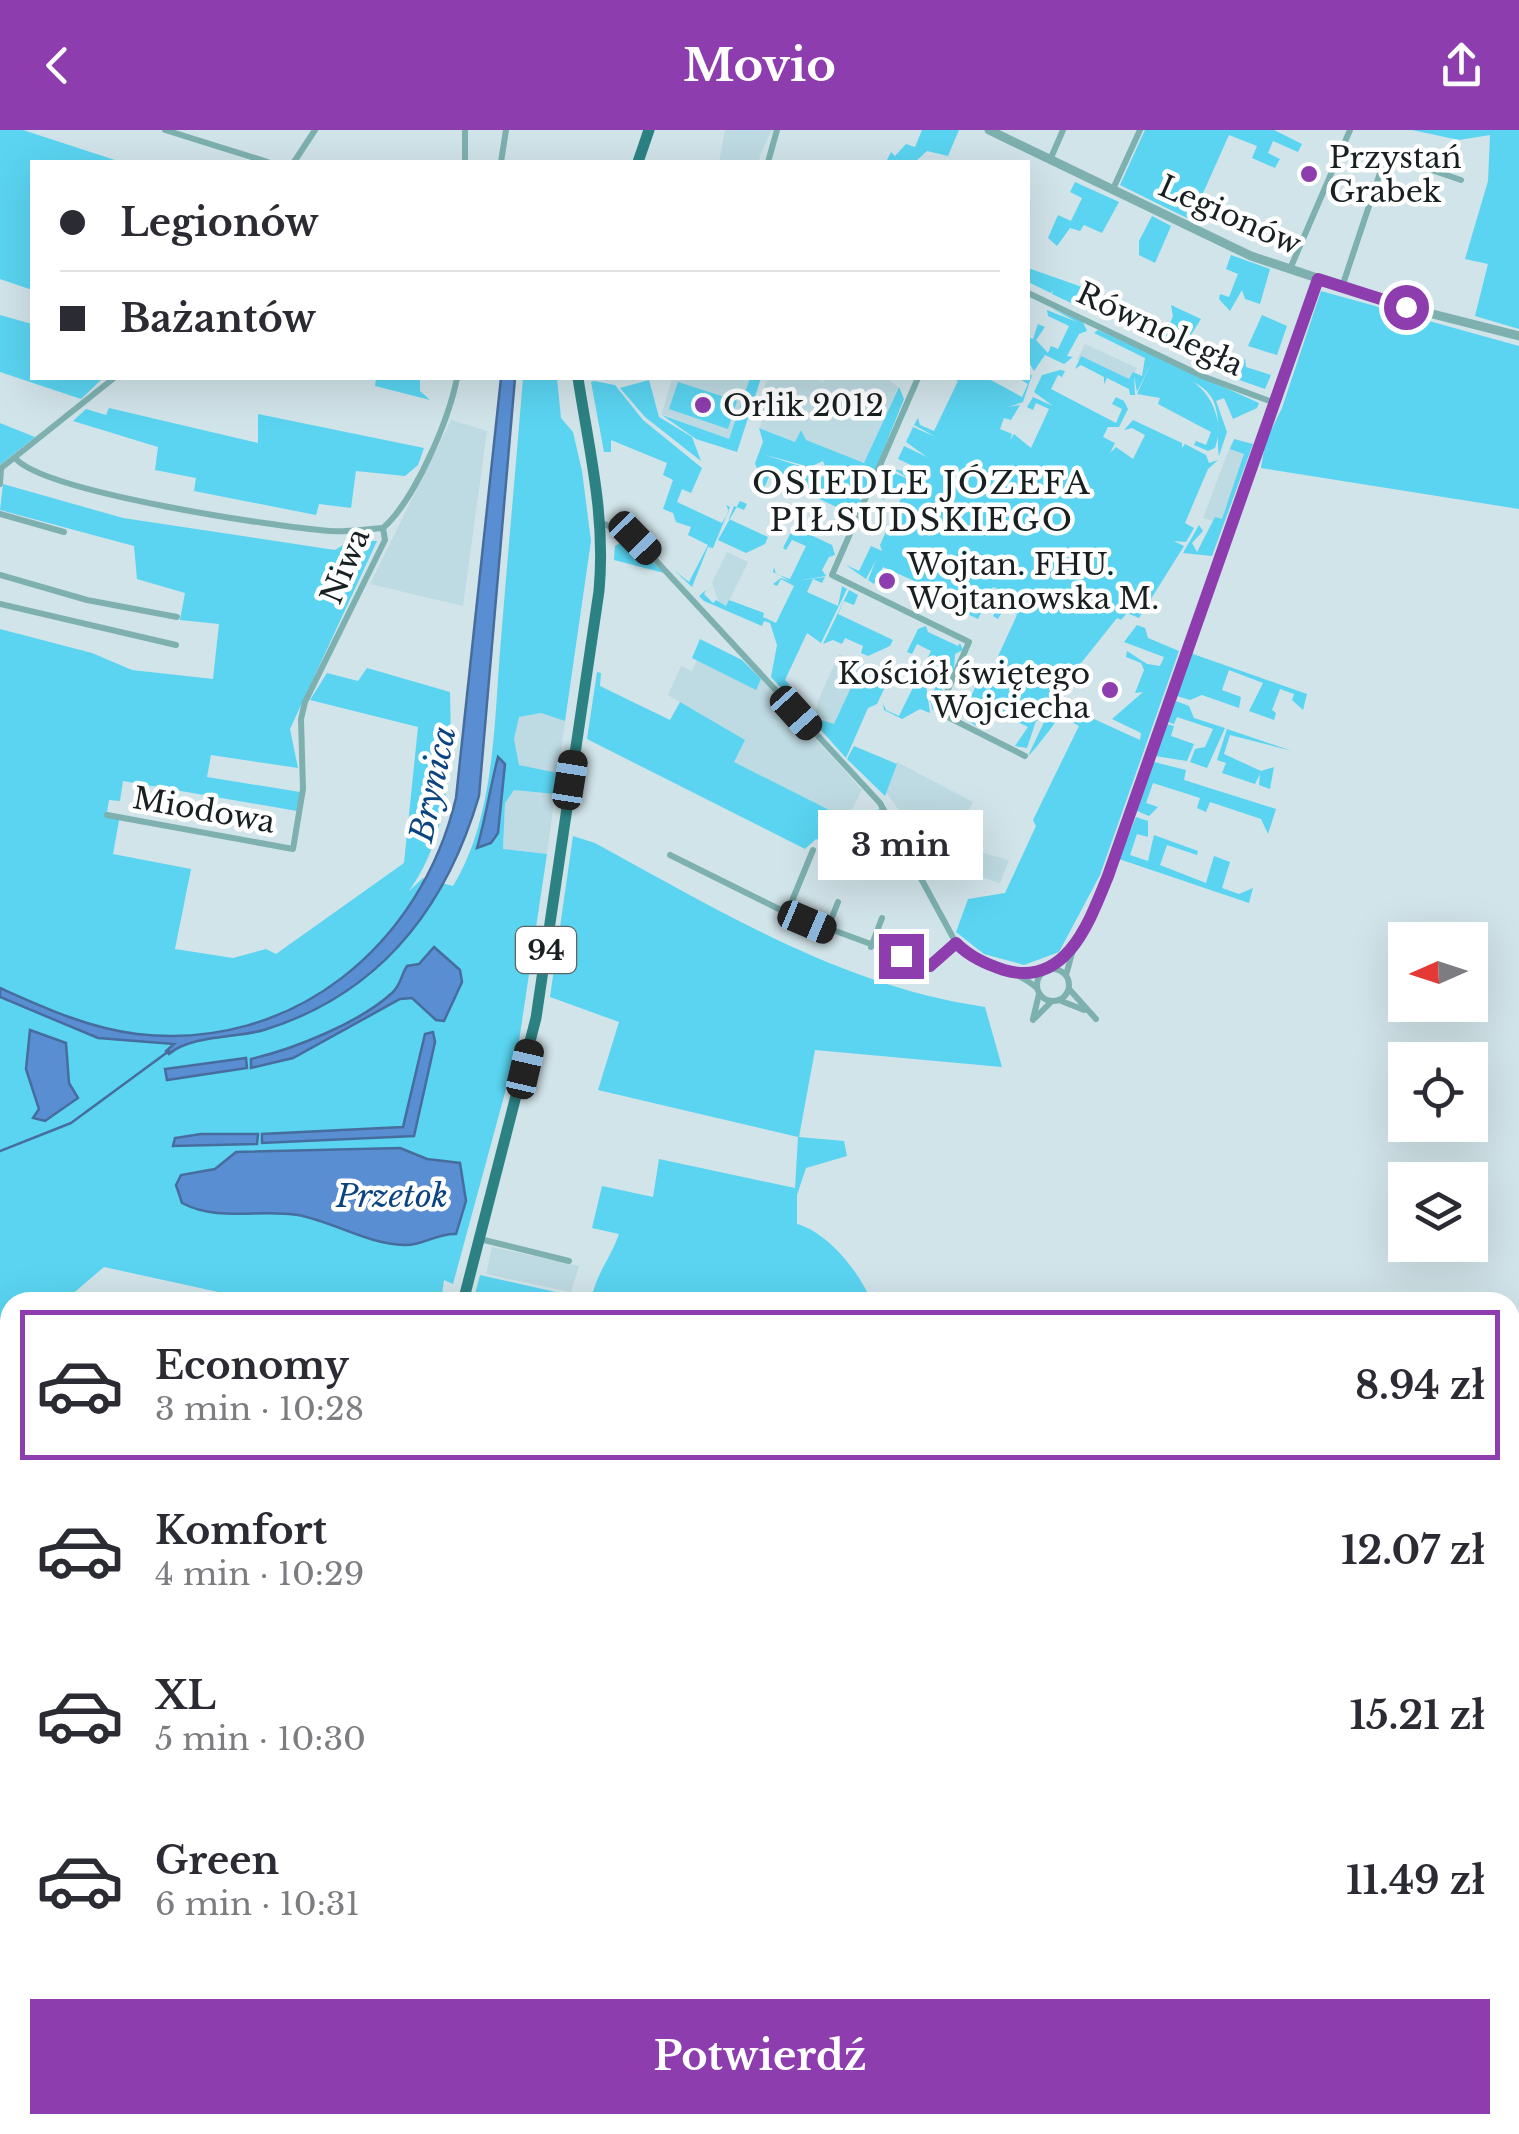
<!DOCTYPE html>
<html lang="pl">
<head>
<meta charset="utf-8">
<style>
	:root { --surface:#fff; --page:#f7f7f7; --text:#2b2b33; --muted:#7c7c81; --line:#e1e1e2; --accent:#8d3dad }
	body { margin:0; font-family:"Libre Baskerville",serif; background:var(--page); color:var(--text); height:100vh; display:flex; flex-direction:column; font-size:38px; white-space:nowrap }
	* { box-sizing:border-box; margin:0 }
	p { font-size:32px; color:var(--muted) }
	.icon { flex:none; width:55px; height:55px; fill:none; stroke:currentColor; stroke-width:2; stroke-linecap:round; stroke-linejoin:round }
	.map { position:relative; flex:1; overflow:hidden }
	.sheet { position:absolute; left:0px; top:1162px; width:1520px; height:842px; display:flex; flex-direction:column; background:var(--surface); border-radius:30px 30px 0 0; box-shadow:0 10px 40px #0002 }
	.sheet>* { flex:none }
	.guide { position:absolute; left:30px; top:30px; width:1000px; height:220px; border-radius:0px; box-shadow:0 10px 40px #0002; display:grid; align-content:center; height:220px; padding:0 30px; background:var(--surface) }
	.needle { width:65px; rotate:267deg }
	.controls { position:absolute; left:1388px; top:792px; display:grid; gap:20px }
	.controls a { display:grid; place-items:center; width:100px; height:100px; border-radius:0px; background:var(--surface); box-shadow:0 10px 40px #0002; font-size:50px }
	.end { position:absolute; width:45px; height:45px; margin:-22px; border:12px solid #8d3dad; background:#fff; box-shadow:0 0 0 5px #fff }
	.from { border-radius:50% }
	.bubble { position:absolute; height:70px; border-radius:0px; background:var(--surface); box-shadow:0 10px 40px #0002; font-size:32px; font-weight:700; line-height:70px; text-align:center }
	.car { position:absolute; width:30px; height:60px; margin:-30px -15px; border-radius:12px; box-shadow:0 0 8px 2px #0007; background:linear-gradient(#222 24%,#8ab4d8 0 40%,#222 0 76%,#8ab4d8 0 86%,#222 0) }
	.guide b { display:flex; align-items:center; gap:35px; height:95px; font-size:38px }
	.guide b+b { border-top:2px solid var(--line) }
	.guide i { width:25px; height:25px; background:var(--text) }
	ul { padding:18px 0 0; list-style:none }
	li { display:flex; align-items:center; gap:30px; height:150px; margin:0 20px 15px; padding:0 10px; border:5px solid transparent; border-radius:0px }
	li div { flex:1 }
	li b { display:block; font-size:38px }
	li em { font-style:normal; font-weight:700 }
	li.selected { border-color:var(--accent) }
	li>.icon { width:90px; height:90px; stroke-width:1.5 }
	.button { display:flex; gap:20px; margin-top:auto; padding:20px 30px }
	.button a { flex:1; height:115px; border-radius:0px; background:var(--accent); color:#fff; font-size:40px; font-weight:700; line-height:115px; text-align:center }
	header { display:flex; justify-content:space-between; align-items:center; height:130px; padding:0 30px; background:var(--accent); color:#fff; font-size:45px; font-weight:700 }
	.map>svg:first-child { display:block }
	.built { fill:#bedae2 }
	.green { fill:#5ad4f1; fill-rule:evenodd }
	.water { fill:#598ed3; stroke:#466d9e; stroke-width:2.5 }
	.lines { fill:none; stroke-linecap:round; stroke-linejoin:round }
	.stream { stroke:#466d9e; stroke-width:2.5 }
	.minor { stroke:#7eb0b0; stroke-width:6 }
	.tertiary { stroke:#7eb0b0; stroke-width:9 }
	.primary { stroke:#2c8283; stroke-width:11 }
	.route { stroke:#8d3dad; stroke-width:12 }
	.poi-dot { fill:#8d3dad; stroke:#fff; stroke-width:4 }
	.labels { text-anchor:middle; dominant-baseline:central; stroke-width:9; stroke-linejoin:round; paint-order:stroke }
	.shield { fill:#fff; stroke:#5e6364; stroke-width:2.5 }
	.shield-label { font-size:28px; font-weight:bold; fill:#192022 }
	.poi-label { font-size:30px; fill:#192022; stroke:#fff; text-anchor:start }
	.street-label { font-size:30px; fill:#192022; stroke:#fff }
	.neighbourhood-label { font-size:32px; letter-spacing:2.5px; fill:#192022; stroke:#fff }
	.water-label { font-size:32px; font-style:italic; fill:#0c4482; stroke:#fff }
</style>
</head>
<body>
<header><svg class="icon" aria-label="back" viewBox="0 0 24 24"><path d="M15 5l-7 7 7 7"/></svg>Movio<svg class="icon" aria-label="share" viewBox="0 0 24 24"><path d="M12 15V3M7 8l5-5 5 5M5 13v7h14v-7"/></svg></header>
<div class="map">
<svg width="1519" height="2004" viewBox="0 0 1519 2004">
	<rect width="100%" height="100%" fill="#d1e4e9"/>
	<g class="built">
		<polygon points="725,0 772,0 759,27 761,32 719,32"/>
		<polygon points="1085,214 1137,238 1130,254 1077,230"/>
		<polygon points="672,248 750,248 729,310 662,284"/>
		<polygon points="769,248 813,248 823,252 825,248 887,248 898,257 866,331 858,334 804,309 802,301 796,312 760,298 762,288 758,286 770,260 764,257"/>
		<polygon points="451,290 487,301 463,476 370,454"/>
		<polygon points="1231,314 1246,319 1221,394 1203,388"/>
		<polygon points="727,422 748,432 726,477 719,473 712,453"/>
		<polygon points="839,524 865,535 835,597 815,588 818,571"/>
		<polygon points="697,530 755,559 761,549 862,660 847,689 733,632 744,610 668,565 681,536 692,541"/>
		<polygon points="541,583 565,591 558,643 519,635 514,609 518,587"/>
		<polygon points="897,632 973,672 963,692 981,701 972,720 1009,730 1000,753 936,733 884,659"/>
		<polygon points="514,660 555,664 547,724 503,719 505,673"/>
		<polygon points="492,1117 579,1136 571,1162 486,1144"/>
		<polygon points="10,1255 10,1660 0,1613 0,1257"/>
		<polygon points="81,1995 173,1995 167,2004 83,2004"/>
	</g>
	<g class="green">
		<polygon points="0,0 23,0 121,32 32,32 32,160 0,149"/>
		<polygon points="922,0 959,0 948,26 927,21 915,32 886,32 891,22 895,26 906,14 915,17"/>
		<polygon points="1145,0 1274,0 1302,14 1298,22 1273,11 1268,23 1280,29 1275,38 1252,28 1257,16 1229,5 1191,90 1120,55"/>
		<polygon points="1412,0 1519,0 1519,199 1475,186 1488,134 1465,129 1488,51 1490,5 1459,10"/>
		<polygon points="1075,52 1119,72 1102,103 1084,95 1080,101 1070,98 1057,116 1048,108 1058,85 1071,91 1082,68 1070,62"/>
		<polygon points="1152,86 1171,96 1155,133 1139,125 1139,111"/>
		<polygon points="1231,125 1270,139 1260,174 1245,169 1242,160 1230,181 1219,169 1220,164 1229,167 1238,144 1226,139"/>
		<polygon points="1028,138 1082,157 1080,163 1106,177 1101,187 1052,164 1053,160 1051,163 1028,152"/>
		<polygon points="1321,161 1519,216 1519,379 1261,338 1265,313 1282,278"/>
		<polygon points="1171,175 1201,189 1181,221 1162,213 1173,186"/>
		<polygon points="1051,178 1083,192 1087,201 1079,204 1067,226 1073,227 1064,234 1045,225 1034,241 1028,231 1028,207 1033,209 1038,194 1045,197 1036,210 1048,223 1051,216 1058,219 1069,196 1048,186 1047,180 1077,192"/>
		<polygon points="0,185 32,194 32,248 103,248 81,269 0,242"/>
		<polygon points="1262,185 1287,196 1277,225 1248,216"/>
		<path d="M1098 200 1259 273 1257 278 1233 289 1224 268 1216 271 1227 302 1219 326C1215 300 1227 267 1193 252 1214 266 1224 295 1215 318L1208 321 1194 315 1196 311 1206 315 1211 302 1158 274 1160 268 1137 264 1152 231 1137 262 1134 246 1135 265H1130L1129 259 1107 248 1104 254V247L1081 235 1075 239 1084 220 1081 226 1129 249 1133 242 1142 246 1145 228 1094 203Z"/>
		<polygon points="1245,229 1246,237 1271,245 1265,259 1214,241"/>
		<path d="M1060 240 1065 241 1062 247 1058 245 1051 259 1116 293 1122 279 1112 274 1116 267 1124 271 1128 279 1119 297H1108L1103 307 1115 313 1110 323 1116 317 1133 329 1145 305 1132 298 1124 300 1133 290 1182 313V318L1185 314 1206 325 1209 333 1218 330 1208 339 1185 393 1194 398 1186 412 1174 411 1184 416 1139 488 1127 483 1121 490 1117 488 1058 562 1052 561 1055 563 1042 580 1048 586 1059 587 1070 572C1065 580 1033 623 1028 626L1046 588 1036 591 1027 618 1015 616 1028 597 980 574 973 587 983 593 980 599 945 573 947 568 965 576 972 587 976 578 948 566 951 560 968 573 985 536 996 540 994 535 1017 485 1004 478 998 489 993 486 1006 462 993 457 978 489 926 464 928 457 883 437 874 454 868 450 876 430 866 449 846 435 859 441 871 416 882 421 880 415 902 366 889 359 884 370 880 368 892 342 915 352 893 339 908 342 911 335 898 329 904 316 927 327 906 312 913 297 936 307 914 295 918 288 920 295 934 301 958 251 952 248H987L1022 267 1028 254 1018 248 1032 245 1023 272 1008 277 1020 275 1011 290 1004 288 1000 299 1012 304 1010 310 1014 304 1031 318 1049 279 1036 273 1033 280 1027 277 1033 267 1053 276 1034 262 1042 245Z"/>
		<polygon points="376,248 420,248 420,261 430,270 375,256"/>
		<path d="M523 248H557L561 288 573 302 582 341 591 411 565 591 541 583 519 587 514 609 519 635 558 643 555 664 514 660 505 673 503 719 547 724 519 911 453 1154 444 1150 442 1164 450 1172H264L104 1137 63 1172H10V1255L0 1257V499L92 523 132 540 213 549 219 494 180 490 185 463 137 449 134 416 0 380 3 354 123 388 335 420 351 410 377 411 290 599 298 638 211 625 207 647 300 662 297 681 123 651 120 671 109 670 107 682 120 685 113 724 191 739 175 819 233 828 266 819 276 824 404 733 418 597 310 570 327 543 358 551 367 538 450 562C452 630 450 704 409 761L423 748 453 756C496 686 494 588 501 509 508 422 516 335 523 248ZM499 628 505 634 498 703 477 718Z"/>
		<polygon points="750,248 761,248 737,322 696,309 662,285 729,309"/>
		<polygon points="649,250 659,287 692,307 701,331 645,287 620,258"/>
		<polygon points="594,251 615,255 643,290 702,338 691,363 682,359 677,372 722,393 729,381 726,375 730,377 713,418 708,417 692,457 674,440 689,452 708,415 688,405 691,397 676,392 673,383 663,379 673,350 663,345 667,333 611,310 611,322 604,322 591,252"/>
		<polygon points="678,252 737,271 728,299 669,279"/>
		<polygon points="899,257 904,269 864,368 827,343 823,331 810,337 762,324 809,339 802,350 810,344 818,349 826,345 862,371 846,404 832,405 847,382 798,359 801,351 772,340 764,358 755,333 763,312 759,298 795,312 801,300 806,310 864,333"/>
		<polygon points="109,278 258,313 258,284 424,318 418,335 405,346 356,341 351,378 319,374 316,385 194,361 196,348 155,340 158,317 73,291 86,279 106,285"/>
		<polygon points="0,293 35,307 0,335"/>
		<polygon points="1234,309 1253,314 1212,426 1183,423 1199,395 1203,401 1192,413 1197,422 1215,387 1222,389 1244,324 1230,319"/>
		<polygon points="740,371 747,374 744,380 734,376 729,389 768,407 765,414 746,423 718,410"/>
		<polygon points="798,399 832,415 835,425 829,427 822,440 826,446 796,451 825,447 822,453 813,449 807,462 838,476 842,456 847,459 821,513 807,503 785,550 790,555 783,560 771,547 777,515 770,493 764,491 762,496 704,471 699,466 706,460 704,464 713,473 716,470 726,476 729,470 764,483 763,487 776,493 794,456 781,449 777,456 773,454 781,448 790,451 773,442 774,437 776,444 790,449 806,416 792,410 786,420 783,418 790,404"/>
		<polygon points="627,409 632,413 664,443 614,430 615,416"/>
		<polygon points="849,460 858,465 854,475 844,471 838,484 893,510 890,516 868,526 861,523 863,516 845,508 842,514 833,510 823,514"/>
		<polygon points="1137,495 1145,498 1148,508 1179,521 1100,745 1059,822 1024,835 984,824 956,802 968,769 1005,763 1036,696 1033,690 1079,596 1066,589 1072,579 1140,610 1141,603 1112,589 1143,562 1135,563 1144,540 1141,533 1126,527 1127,521 1147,534 1160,536 1164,527 1124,512"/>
		<polygon points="926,496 928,502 958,516 960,513 963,520 955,524 954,540 947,539 942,550 947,553 944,560 931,521 943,562 938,560 933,581 929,566 936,557 926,555 930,583 920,579 902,589 884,580 883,573 886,580 899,586 931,521 917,514 912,524 907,522 918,499"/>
		<polygon points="700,509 742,530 761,549 756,560 692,528"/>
		<polygon points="1194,517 1193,524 1307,564 1303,580 1292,570 1294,564 1280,559 1272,580 1276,583 1274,590 1249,581 1263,553 1229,540 1222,560 1241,567 1239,578 1202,565 1190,570 1177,566"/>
		<polygon points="862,534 888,546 892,542 877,574 868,578 846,628 793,569 800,566 798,571 815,588 834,594"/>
		<polygon points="597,542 601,543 600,556 670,590 680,572 745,610 734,632 847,689 864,693 881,677 904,729 883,741 873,739 874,732 816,709 805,719 587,609"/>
		<polygon points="1176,571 1189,576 1194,588 1225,598 1207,638 1190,632 1195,619 1205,617 1213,599 1177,587 1174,594 1168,592"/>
		<polygon points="1166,594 1174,596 1171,606 1194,614 1187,631 1155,626"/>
		<polygon points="1227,599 1292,621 1230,605 1224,624 1261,641 1274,637 1270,659 1259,655 1260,644 1255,654 1222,643 1226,633 1217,630"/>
		<polygon points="854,616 897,634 885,666 847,629"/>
		<polygon points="1154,632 1186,640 1184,650 1276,679 1268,704 1261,689 1210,672 1206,682 1197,678 1200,668 1153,653 1146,673 1158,677 1149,686 1137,681"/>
		<polygon points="1136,687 1148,691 1148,707 1137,704 1130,725 1148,731 1154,705 1198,721 1197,725 1167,715 1160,735 1206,753 1214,726 1230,732 1222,758 1239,764 1253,758 1249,773 1119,729"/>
		<path d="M573 706 595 713C718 780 843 857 985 877L1002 937 815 920 799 1007 844 1011 847 1026 806 1038 797 1065V1094C829 1103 859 1142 872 1172H473L480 1145 569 1165 593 1162C600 1138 611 1127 619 1104L592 1098 602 1056 653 1067 659 1029 795 1058 798 1007 598 960 619 892 550 867Z"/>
		<polygon points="1510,1243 1519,1244 1519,1798 1510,1782"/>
		<polygon points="0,1613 10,1660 10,1803 0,1757"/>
		<polygon points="292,1995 1261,1995 1281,2000 1289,1995 1364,1995 1360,2004 290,2004 296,1998"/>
	</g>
	<g class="water">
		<path d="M501 248H515L479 666C446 778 380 864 264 900 236 908 191 905 169 924L166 921 174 914 98 908 0 867V858C45 878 88 898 137 904 293 922 421 815 456 668Z"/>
		<path d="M498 627 505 634 498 703 491 713 477 718C486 687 490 658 498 627Z"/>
		<path d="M434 817 460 840 462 852 444 891 436 890 412 868 400 869 293 928 251 938V929C294 919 359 893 392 863 401 855 401 845 407 836L419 834Z"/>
		<polygon points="30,900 66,913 69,953 78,968 45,991 33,988 39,979 26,939"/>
		<polygon points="433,902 435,912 414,1006 262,1013 262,1004 403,997 425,904"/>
		<polygon points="246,928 247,938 167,950 165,939"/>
		<polygon points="201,1004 258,1004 257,1014 173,1016 175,1008"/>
		<path d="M400 1018 427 1029 460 1033 466 1071 456 1104C436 1103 423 1116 404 1115 368 1114 334 1092 298 1085 258 1079 218 1092 182 1073L176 1055 181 1045 215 1039 236 1022Z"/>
	</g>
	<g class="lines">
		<polyline class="stream" points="0,1021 71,993 169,921"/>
		<g class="minor">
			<polyline points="165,0 268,32"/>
			<polyline points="465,0 465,32"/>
			<polyline points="1050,30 1063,0"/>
			<polyline points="294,32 315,0"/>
			<polyline points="501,32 506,0"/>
			<polyline points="768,32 777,0"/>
			<polyline points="1113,59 1140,0"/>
			<polyline points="1290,139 1350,0"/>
			<polyline points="1342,157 1383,34 1396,28 1461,50"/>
			<polyline points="1028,163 1202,246 1275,273"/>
			<polyline points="918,248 832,445 969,512 938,582 1025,626"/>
			<path d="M16 329C48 363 276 397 330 401 348 402 366 399 383 398"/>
			<polyline points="0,339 114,248"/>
			<polyline points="0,354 1,339"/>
			<polyline points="0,384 64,402"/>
			<path d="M602 393 635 408 880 673 956 813C979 836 1013 837 1037 858"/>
			<path d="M383 398C415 370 449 289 457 248"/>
			<polyline points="0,445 87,470 177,487"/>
			<polyline points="0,474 176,515"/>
			<polyline points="107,685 293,719 303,659 301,589 305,572 385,410 383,398"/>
			<polyline points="670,725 787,783 930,836 956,813"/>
			<polyline points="866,740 888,745 913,733"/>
			<polyline points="787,783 813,720"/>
			<polyline points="827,800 838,772"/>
			<polyline points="871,817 882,788"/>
			<circle cx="1053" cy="855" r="16"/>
			<polyline points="1016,843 1042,843"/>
			<polyline points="1066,845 1074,816 1108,746 1318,149"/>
			<polyline points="1069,859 1096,889"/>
			<polyline points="1059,870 1084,880"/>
			<polyline points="1033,889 1039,864"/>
			<polyline points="1033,890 1052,871"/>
			<polyline points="480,1109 569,1131"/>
			<polyline points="1510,1806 1519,1821"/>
			<polyline points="1510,1921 1519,1937"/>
			<polyline points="1510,1992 1519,1986"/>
			<polyline points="1373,1995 1378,2004"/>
			<polyline points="1424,1995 1429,2004"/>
			<polyline points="1489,2004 1504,1995"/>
		</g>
		<polyline class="tertiary" points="989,0 1251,126 1401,176 1519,206"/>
		<g class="primary">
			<polyline points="638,32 649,0"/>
			<path d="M463 1172 536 888 599 461C606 386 589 320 578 248"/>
			<polyline points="196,2004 201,1995"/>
		</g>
	</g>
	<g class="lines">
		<path class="route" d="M901 826 930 836 956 813C970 827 986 834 1004 840 1066 858 1089 793 1108 746L1318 149 1406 177"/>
	</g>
	<g class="poi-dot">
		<circle cx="1309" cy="44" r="10"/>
		<circle cx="703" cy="275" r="10"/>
		<circle cx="887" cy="451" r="10"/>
		<circle cx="1110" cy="560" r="10"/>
	</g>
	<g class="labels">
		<rect class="shield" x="516" y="797" width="60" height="46" rx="8"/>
		<g class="shield-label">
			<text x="546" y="820">94</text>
		</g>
		<g class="poi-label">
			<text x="1329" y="27">Przystań<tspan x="1329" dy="34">Grabek</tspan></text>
			<text x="723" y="275">Orlik 2012</text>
			<text x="907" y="434">Wojtan. FHU.<tspan x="907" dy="34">Wojtanowska M.</tspan></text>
			<text x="1090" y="543" text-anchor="end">Kościół świętego<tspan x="1090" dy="34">Wojciecha</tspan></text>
		</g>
		<g class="street-label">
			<text transform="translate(1230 85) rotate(24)">Legionów</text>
			<text transform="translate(1160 199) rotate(25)">Równoległa</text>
			<text transform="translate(345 436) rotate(-67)">Niwa</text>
			<text transform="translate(204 680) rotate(10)">Miodowa</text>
		</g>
		<g class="neighbourhood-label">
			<text x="922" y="353">OSIEDLE JÓZEFA<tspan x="922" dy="37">PIŁSUDSKIEGO</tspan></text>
		</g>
		<g class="water-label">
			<text transform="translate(433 654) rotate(-78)">Brynica</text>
			<text x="392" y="1066">Przetok</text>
		</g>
	</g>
</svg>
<div class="controls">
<a><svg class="needle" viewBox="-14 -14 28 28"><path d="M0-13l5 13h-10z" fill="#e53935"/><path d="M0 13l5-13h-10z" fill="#7c7c81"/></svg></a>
<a><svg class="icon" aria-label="locate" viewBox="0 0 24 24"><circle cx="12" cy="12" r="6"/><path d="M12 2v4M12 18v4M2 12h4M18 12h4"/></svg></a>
<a><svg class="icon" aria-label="layers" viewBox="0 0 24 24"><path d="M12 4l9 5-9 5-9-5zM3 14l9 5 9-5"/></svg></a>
</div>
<i class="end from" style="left:1406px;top:177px"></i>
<i class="end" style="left:901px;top:826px"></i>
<div class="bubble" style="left:818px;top:680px;width:165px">3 min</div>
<i class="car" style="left:635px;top:408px;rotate:136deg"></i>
<i class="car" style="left:796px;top:583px;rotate:138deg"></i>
<i class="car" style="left:570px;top:650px;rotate:9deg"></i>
<i class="car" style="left:807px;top:792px;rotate:113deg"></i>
<i class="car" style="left:525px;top:939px;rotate:13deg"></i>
<div class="guide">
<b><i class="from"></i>Legionów</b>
<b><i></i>Bażantów</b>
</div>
<section class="sheet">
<ul>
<li class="selected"><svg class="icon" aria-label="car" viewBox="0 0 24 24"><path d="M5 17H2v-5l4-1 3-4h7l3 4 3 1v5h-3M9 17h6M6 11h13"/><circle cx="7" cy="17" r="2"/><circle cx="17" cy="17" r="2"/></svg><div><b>Economy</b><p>3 min · 10:28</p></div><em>8.94 zł</em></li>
<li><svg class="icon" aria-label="car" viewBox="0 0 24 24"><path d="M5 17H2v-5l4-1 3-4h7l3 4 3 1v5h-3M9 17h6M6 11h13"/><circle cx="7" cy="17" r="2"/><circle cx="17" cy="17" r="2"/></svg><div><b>Komfort</b><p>4 min · 10:29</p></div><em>12.07 zł</em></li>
<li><svg class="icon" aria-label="car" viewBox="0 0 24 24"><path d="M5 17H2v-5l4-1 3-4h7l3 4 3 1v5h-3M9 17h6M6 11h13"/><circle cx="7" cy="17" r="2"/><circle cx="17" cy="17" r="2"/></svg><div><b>XL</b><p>5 min · 10:30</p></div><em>15.21 zł</em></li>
<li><svg class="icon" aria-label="car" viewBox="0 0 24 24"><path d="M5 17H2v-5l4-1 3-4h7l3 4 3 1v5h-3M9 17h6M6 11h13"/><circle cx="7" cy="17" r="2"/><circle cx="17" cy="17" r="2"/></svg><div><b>Green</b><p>6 min · 10:31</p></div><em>11.49 zł</em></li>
</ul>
<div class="button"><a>Potwierdź</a></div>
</section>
</div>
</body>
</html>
